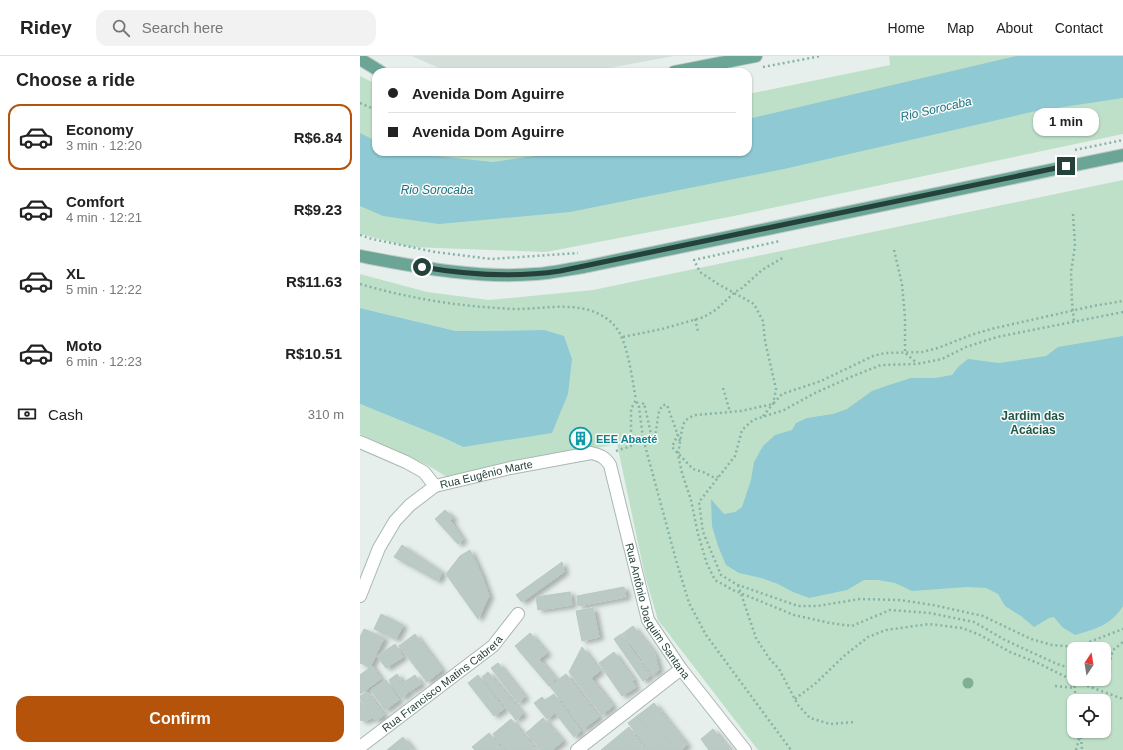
<!DOCTYPE html>
<html lang="en">
<head>
<meta charset="utf-8">
<style>
	:root { --surface:#fff; --page:#f2f2f2; --text:#222; --muted:#767676; --line:#e0e0e0; --accent:#b45309 }
	body { margin:0; font-family:Helvetica,sans-serif; background:var(--page); color:var(--text); height:100vh; display:flex; flex-direction:column; font-size:15px; white-space:nowrap }
	* { box-sizing:border-box; margin:0 }
	p { font-size:13px; color:var(--muted) }
	.icon { flex:none; width:22px; height:22px; fill:none; stroke:currentColor; stroke-width:2; stroke-linecap:round; stroke-linejoin:round }
	.map { position:relative; flex:1; overflow:hidden }
	.details { display:flex; flex-direction:column; background:var(--surface); width:360px }
	.details>* { flex:none }
	.hud { position:absolute; left:12px; top:12px; width:380px; height:88px; border-radius:12px; box-shadow:0 1px 3px #0004; display:grid; align-content:center; height:88px; padding:0 16px; background:var(--surface) }
	.needle { width:26px; rotate:12deg }
	.buttons { position:absolute; left:707px; top:586px; display:grid; gap:8px }
	.buttons a { display:grid; place-items:center; width:44px; height:44px; border-radius:8px; background:var(--surface); box-shadow:0 1px 3px #0004; font-size:20px }
	.end { position:absolute; width:18px; height:18px; margin:-9px; border:5px solid #24423a; background:#fff; box-shadow:0 0 0 2px #fff }
	.from { border-radius:50% }
	.bubble { position:absolute; height:28px; border-radius:12px; background:var(--surface); box-shadow:0 1px 3px #0004; font-size:13px; font-weight:700; line-height:28px; text-align:center }
	.hud b { display:flex; align-items:center; gap:14px; height:38px; font-size:15px }
	.hud b+b { border-top:1px solid var(--line) }
	.hud i { width:10px; height:10px; background:var(--text) }
	ul { padding:0; list-style:none }
	li { display:flex; align-items:center; gap:12px; height:66px; margin:0 8px 6px; padding:0 8px; border:2px solid transparent; border-radius:12px }
	li div { flex:1 }
	li b { display:block; font-size:15px }
	li em { font-style:normal; font-weight:700 }
	li.current { border-color:var(--accent) }
	li>.icon { width:36px; height:36px; stroke-width:1.5 }
	h2 { padding:0 16px; font-size:18px; line-height:48px }
	.pay { display:flex; align-items:center; gap:10px; height:44px; padding:0 16px; font-size:15px }
	.pay p { margin-inline-start:auto }
	.button { display:flex; gap:8px; margin-top:auto; padding:8px 16px }
	.button a { flex:1; height:46px; border-radius:12px; background:var(--accent); color:#fff; font-size:16px; font-weight:700; line-height:46px; text-align:center }
	header { display:flex; align-items:center; gap:24px; box-sizing:border-box; height:56px; padding:0 20px; background:var(--surface); border-bottom:1px solid var(--line) }
	header strong { font-size:19px }
	nav { display:flex; gap:22px; margin-inline-start:auto; font-size:14px }
	.search { width:280px; height:36px; background:var(--page); display:flex; align-items:center; gap:10px; box-sizing:border-box; padding:0 14px; border-radius:12px; color:var(--muted); font-size:15px }
	main { display:flex; flex:1; min-height:0 }
	.map>svg:first-child { display:block }
	.built { fill:#d4dfda }
	.green { fill:#bfe0c8; fill-rule:evenodd }
	.water { fill:#8ec9d4 }
	.building { fill:#bbcac4; stroke:#b8c9c2; filter:url(#shadow) }
	.lines { fill:none; stroke-linecap:round; stroke-linejoin:round }
	.minor-casing { stroke:#a8b8b2; stroke-width:14 }
	.major-casing { stroke:#c2cac8; stroke-width:14 }
	.path { stroke:#86b3a5; stroke-width:2.5; stroke-dasharray:2 3; stroke-linecap:butt }
	.minor { stroke:#fff; stroke-width:12 }
	.major { stroke:#6aa596; stroke-width:12 }
	.tree { fill:#80af93 }
	.route { stroke:#24423a; stroke-width:5 }
	.labels { text-anchor:middle; dominant-baseline:central; stroke-width:3; stroke-linejoin:round; paint-order:stroke }
	.culture-label { font-size:11px; font-weight:bold; fill:#0d838f; stroke:#f7fbf9; text-anchor:start }
	.street-label { font-size:11px; fill:#24423a; stroke:#f7fbf9 }
	.water-label { font-size:12px; font-style:italic; fill:#1c6f80; stroke:#f7fbf9 }
	.neighbourhood-label { font-size:12px; font-weight:bold; fill:#1f5548; stroke:#f7fbf9 }
</style>
</head>
<body>
<header>
<strong>Ridey</strong>
<div class="search"><svg class="icon" aria-label="search" viewBox="0 0 24 24"><circle cx="10" cy="10" r="6"/><path d="M15 15l6 6"/></svg>Search here</div>
<nav><a>Home</a><a>Map</a><a>About</a><a>Contact</a></nav>
</header>
<main>
<section class="details">
<h2>Choose a ride</h2>
<ul>
<li class="current"><svg class="icon" aria-label="car" viewBox="0 0 24 24"><path d="M5 17H2v-5l4-1 3-4h7l3 4 3 1v5h-3M9 17h6M6 11h13"/><circle cx="7" cy="17" r="2"/><circle cx="17" cy="17" r="2"/></svg><div><b>Economy</b><p>3 min · 12:20</p></div><em>R$6.84</em></li>
<li><svg class="icon" aria-label="car" viewBox="0 0 24 24"><path d="M5 17H2v-5l4-1 3-4h7l3 4 3 1v5h-3M9 17h6M6 11h13"/><circle cx="7" cy="17" r="2"/><circle cx="17" cy="17" r="2"/></svg><div><b>Comfort</b><p>4 min · 12:21</p></div><em>R$9.23</em></li>
<li><svg class="icon" aria-label="car" viewBox="0 0 24 24"><path d="M5 17H2v-5l4-1 3-4h7l3 4 3 1v5h-3M9 17h6M6 11h13"/><circle cx="7" cy="17" r="2"/><circle cx="17" cy="17" r="2"/></svg><div><b>XL</b><p>5 min · 12:22</p></div><em>R$11.63</em></li>
<li><svg class="icon" aria-label="car" viewBox="0 0 24 24"><path d="M5 17H2v-5l4-1 3-4h7l3 4 3 1v5h-3M9 17h6M6 11h13"/><circle cx="7" cy="17" r="2"/><circle cx="17" cy="17" r="2"/></svg><div><b>Moto</b><p>6 min · 12:23</p></div><em>R$10.51</em></li>
</ul>
<div class="pay"><svg class="icon" aria-label="cash" viewBox="0 0 24 24"><path d="M3 7h18v10H3z"/><circle cx="12" cy="12" r="2"/></svg>Cash<p>310 m</p></div>
<div class="button"><a>Confirm</a></div>
</section>
<div class="map">
<svg width="763" height="694" viewBox="0 0 763 694">
	<defs>
		<filter id="shadow"><feDropShadow dx="4.5" dy="2.5" stdDeviation="2" flood-color="#0004"/></filter>
	</defs>
	<rect width="100%" height="100%" fill="#e6efeb"/>
	<polygon class="built" points="52,0 314,0 227,16 88,16"/>
	<g class="green">
		<polygon points="529,0 763,0 763,78 374,160 186,196 51,191 0,178 0,20 16,28 16,96 388,96 388,38 530,9"/>
		<path d="M763 124V694H398L298 564 285 520 257 388 87 421 69 410 0 378V348L84 382 103 391 184 274 96 275 0 252V218L67 236 129 244 233 234ZM714 593H744V623H714ZM714 645H744V675H714Z"/>
	</g>
	<g class="water">
		<polygon points="656,0 763,0 763,42 676,55 424,113 210,156 79,168 23,160 0,150 0,77 16,85 16,96 39,96 133,106 202,96 388,96 388,63"/>
		<polygon points="0,252 96,275 184,274 204,280 212,303 208,338 192,377 103,391 84,382 0,348"/>
		<path d="M763 280V550C751 569 736 573 715 579L702 571 694 561 689 562 674 571 661 560 645 550 638 538 626 532 607 531 552 535 535 527 518 524H504L487 534 449 542 433 536 418 528 401 522 379 517 366 509 358 490 352 470 351 443 364 458 375 456 382 451 391 424 394 406 403 390 415 379 432 374 436 367 447 362 473 358 487 353 512 335 529 329 551 322H575L592 319 598 311 608 303 639 307 686 300 698 291Z"/>
	</g>
	<g class="building">
		<polygon points="224,378 226,387 217,388 215,379"/>
		<polygon points="85,454 93,462 90,464 103,484 98,488 75,463"/>
		<polygon points="42,489 82,516 78,525 34,501"/>
		<polygon points="110,494 121,518 129,540 118,563 86,518 100,500"/>
		<polygon points="202,506 204,516 162,546 156,539"/>
		<polygon points="264,531 266,541 218,550 217,540"/>
		<polygon points="210,536 212,549 178,554 176,541"/>
		<polygon points="233,552 239,581 222,585 216,555"/>
		<polygon points="21,558 43,569 36,583 14,573"/>
		<polygon points="273,570 293,595 283,603 262,578"/>
		<polygon points="4,573 24,582 10,611 0,607 0,581"/>
		<polygon points="170,577 187,597 179,603 196,623 189,630 155,590"/>
		<polygon points="55,578 82,614 67,626 39,590"/>
		<polygon points="261,578 290,620 283,625 254,583"/>
		<polygon points="35,588 43,601 26,612 17,600"/>
		<polygon points="222,591 240,615 231,622 253,650 242,659 209,616"/>
		<polygon points="254,596 274,624 272,625 276,631 262,640 239,607"/>
		<polygon points="294,596 299,614 292,619 282,605"/>
		<polygon points="138,607 165,641 158,647 131,612"/>
		<polygon points="12,610 21,623 0,638 0,619"/>
		<polygon points="128,616 163,658 156,664 122,621"/>
		<polygon points="37,618 49,636 42,642 29,624"/>
		<polygon points="206,618 239,661 223,673 190,630"/>
		<polygon points="55,619 61,628 50,635 44,626"/>
		<polygon points="118,619 144,653 134,660 108,627"/>
		<polygon points="26,624 39,644 25,654 11,634"/>
		<polygon points="7,636 24,659 16,665 0,643 0,640"/>
		<polygon points="194,638 221,675 214,681 185,644"/>
		<polygon points="182,641 195,657 187,663 174,647"/>
		<polygon points="0,645 13,662 4,665 0,664"/>
		<polygon points="294,647 327,689 321,694 316,694 285,654"/>
		<polygon points="285,654 316,694 304,694 277,660"/>
		<polygon points="277,660 304,694 289,694 268,667"/>
		<polygon points="183,662 203,685 192,694 181,694 166,677"/>
		<polygon points="151,663 176,694 146,694 133,678"/>
		<polygon points="269,671 286,694 270,694 258,680"/>
		<polygon points="353,673 370,694 349,694 341,683"/>
		<polygon points="129,677 143,694 115,694 112,691"/>
		<polygon points="258,680 270,694 241,694"/>
		<polygon points="43,681 53,694 27,694"/>
	</g>
	<g class="lines">
		<defs>
			<g id="minor">
				<polyline points="0,386 46,406 64,416 75,430"/>
				<path id="s1" d="M0 540 19 492 35 465 50 449 75 430 150 412 231 397C240 399 245 401 250 409L288 564 321 613 385 694"/>
				<path id="s2" d="M0 691 133 590 158 558"/>
				<polyline points="217,694 321,613"/>
			</g>
			<g id="major">
				<polyline points="0,3 21,16"/>
				<polyline points="314,16 396,0"/>
				<path d="M0 200C58 211 117 223 176 218 192 217 208 213 224 211L763 99"/>
			</g>
		</defs>
		<use href="#minor" class="minor-casing"/>
		<use href="#major" class="major-casing"/>
		<g class="path">
			<polyline points="403,11 461,0"/>
			<polyline points="0,47 16,54"/>
			<polyline points="715,94 763,84"/>
			<polyline points="713,158 715,190 711,216 712,246 714,265"/>
			<polyline points="0,179 12,183 75,196 131,203 218,197"/>
			<polyline points="534,194 542,228 545,262 545,297 557,307"/>
			<path d="M0 228C51 243 103 251 156 253 179 253 202 248 225 253 235 255 248 262 254 269 268 284 272 323 276 344"/>
			<polyline points="763,256 637,281 606,291 582,303 557,308 521,309 493,320 455,337 424,354 393,364 382,374 375,400 339,446 343,476 361,519 378,529 438,550 457,550 500,543 539,544 573,549 623,560 671,583 692,589 716,591 763,573"/>
			<polyline points="335,263 338,275"/>
			<polyline points="263,281 302,273 344,261 357,253 375,236 382,232 402,214 424,201"/>
			<polyline points="363,332 370,356"/>
			<polyline points="403,360 413,348 416,333 405,285 403,265 394,248 358,228 340,216 334,204 420,185"/>
			<polyline points="318,378 312,391 333,413 343,416 353,421 358,421"/>
			<polyline points="320,385 307,349 303,349 299,355 295,381 292,382 284,347 279,351 283,382 316,504 329,547 346,579 431,694"/>
			<polyline points="256,395 271,390 271,353 276,344 279,351"/>
			<polyline points="378,529 396,582 409,602 419,613 438,649 450,662 470,668 495,666"/>
			<polyline points="744,609 749,608 753,594 763,586"/>
			<polyline points="714,613 697,608 645,584 614,566 570,557 530,554 492,570 470,567 434,559 373,534 355,524 347,508 338,478 331,444 322,417 318,399 322,373 324,367 328,362 336,359 381,355 413,348 422,338 461,325 513,300 525,297 562,296 578,292 611,279 631,273 733,250 763,245"/>
			<polyline points="714,625 716,645"/>
			<polyline points="695,630 715,632"/>
			<polyline points="435,643 456,627 484,600 508,581 526,574 569,568 602,572 620,579 650,596 680,608 714,625 763,643"/>
			<polyline points="721,681 722,694"/>
			<polyline points="716,694 721,675"/>
		</g>
		<use href="#minor" class="minor"/>
		<use href="#major" class="major"/>
	</g>
	<circle class="tree" cx="608" cy="627" r="5.5"/>
	<g class="lines">
		<path class="route" d="M62 211C108 219 154 222 200 215L706 110"/>
	</g>
	<defs>
		<symbol id="building-ring" viewBox="-11 -11 22 22"><circle r="9.5" fill="#f7fbf9" stroke="#0f9aa8" stroke-width="1.5"/><path d="M-4-6H4V6H1V3H-1V6H-4ZM-2.5-4.3h1.7v1.8h-1.7ZM.8-4.3h1.7v1.8H.8ZM-2.5-1h1.7V.8h-1.7ZM.8-1h1.7V.8H.8Z" fill="#0f9aa8"/></symbol>
	</defs>
	<g fill-rule="evenodd">
		<use href="#building-ring" x="208" y="370" width="25" height="25"/>
	</g>
	<g class="labels">
		<g class="culture-label">
			<text x="236" y="383">EEE Abaeté</text>
		</g>
		<g class="street-label">
			<text stroke="none"><textPath href="#s1" startOffset="189">Rua Eugênio Marte</textPath></text>
			<text stroke="none"><textPath href="#s1" startOffset="474">Rua Antônio Joaquim Santana</textPath></text>
			<text stroke="none"><textPath href="#s2" startOffset="104">Rua Francisco Matins Cabrera</textPath></text>
		</g>
		<g class="water-label">
			<text transform="translate(576 53) rotate(-13)">Rio Sorocaba</text>
			<text x="77" y="134">Rio Sorocaba</text>
		</g>
		<g class="neighbourhood-label">
			<text x="673" y="360">Jardim das<tspan x="673" dy="14">Acácias</tspan></text>
		</g>
	</g>
</svg>
<div class="buttons">
<a><svg class="needle" viewBox="-14 -14 28 28"><path d="M0-13l5 13h-10z" fill="#e53935"/><path d="M0 13l5-13h-10z" fill="#767676"/></svg></a>
<a><svg class="icon" aria-label="locate" viewBox="0 0 24 24"><circle cx="12" cy="12" r="6"/><path d="M12 2v4M12 18v4M2 12h4M18 12h4"/></svg></a>
</div>
<i class="end from" style="left:62px;top:211px"></i>
<i class="end" style="left:706px;top:110px"></i>
<div class="bubble" style="left:673px;top:52px;width:66px">1 min</div>
<div class="hud">
<b><i class="from"></i>Avenida Dom Aguirre</b>
<b><i></i>Avenida Dom Aguirre</b>
</div>
</div>
</main>
</body>
</html>
